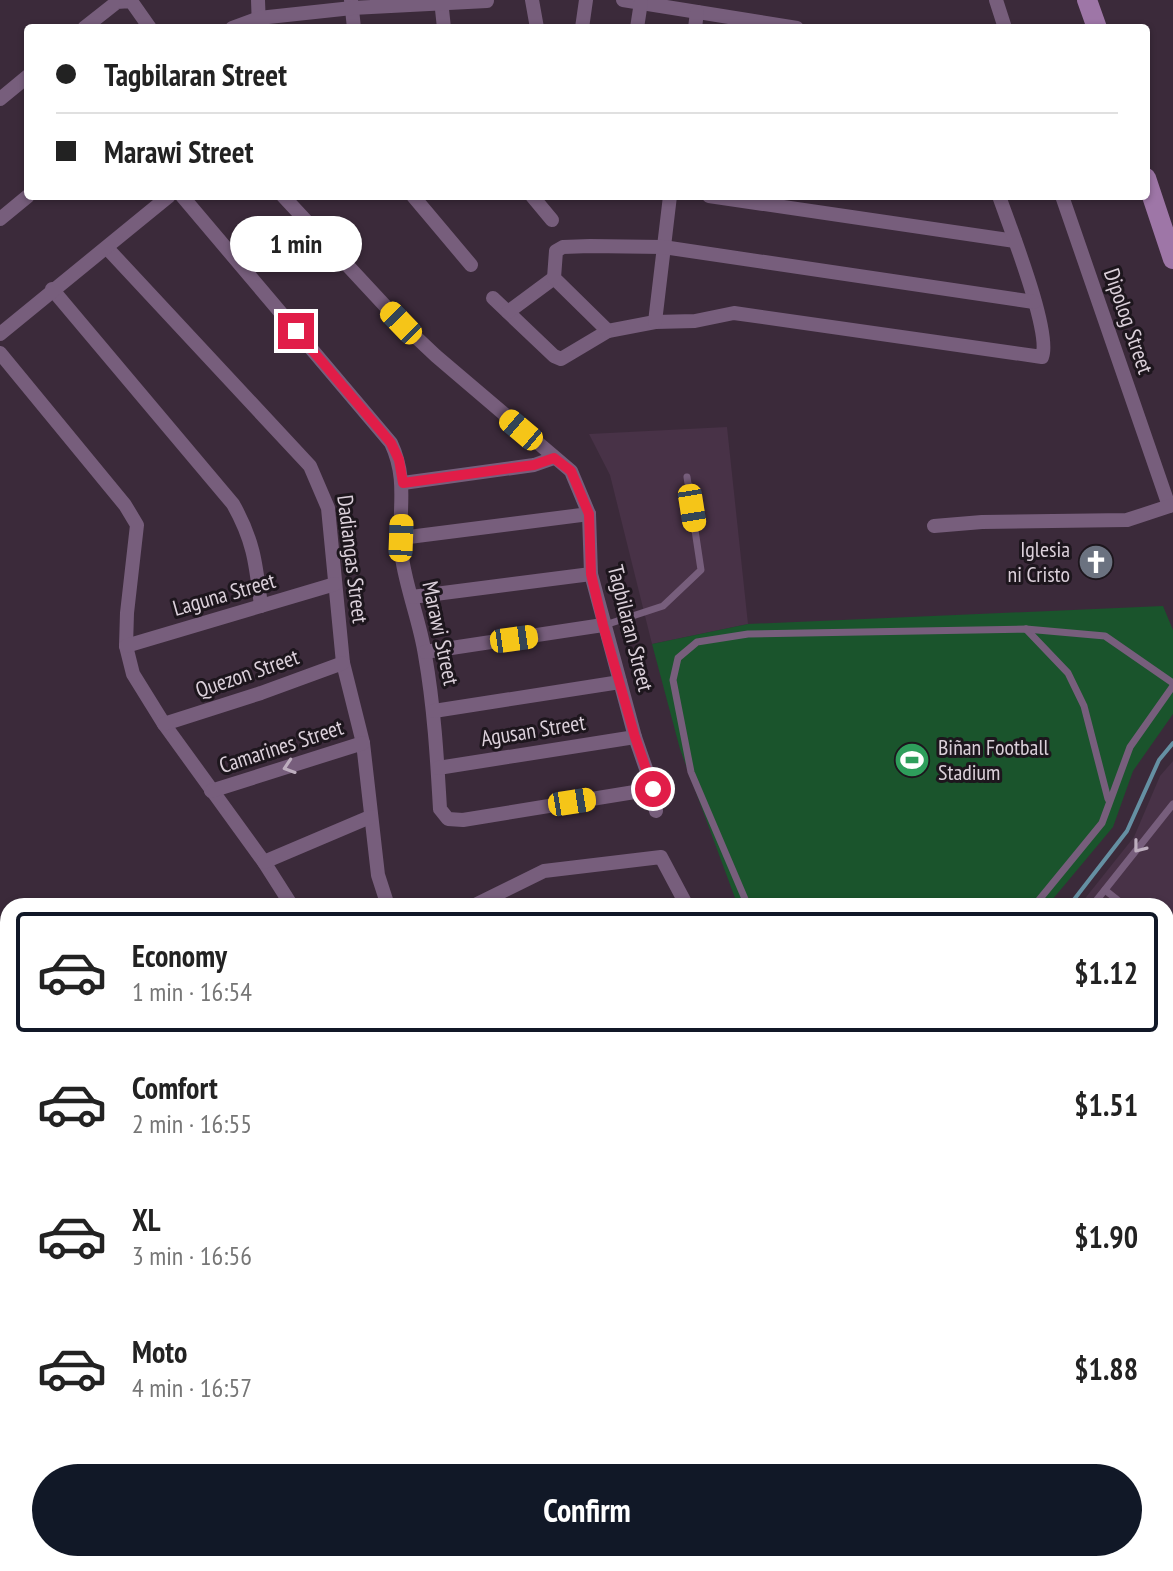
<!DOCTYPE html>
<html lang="en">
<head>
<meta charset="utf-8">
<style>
	:root { --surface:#fff; --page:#f2f2f2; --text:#222; --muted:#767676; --line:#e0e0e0; --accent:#111827 }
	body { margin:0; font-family:"PT Sans Narrow",sans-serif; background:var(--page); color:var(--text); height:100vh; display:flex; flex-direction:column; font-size:30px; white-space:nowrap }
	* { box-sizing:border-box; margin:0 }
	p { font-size:26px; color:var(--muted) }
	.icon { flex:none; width:44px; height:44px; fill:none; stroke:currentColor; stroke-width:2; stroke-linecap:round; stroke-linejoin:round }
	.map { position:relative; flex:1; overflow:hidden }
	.panel { position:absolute; left:0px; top:898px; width:1174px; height:674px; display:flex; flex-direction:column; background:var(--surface); border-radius:24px 24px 0 0; box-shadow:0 2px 6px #0004 }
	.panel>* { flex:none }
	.top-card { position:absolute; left:24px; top:24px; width:1126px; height:176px; border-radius:8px; box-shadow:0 2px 6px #0004; display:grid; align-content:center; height:176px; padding:0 32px; background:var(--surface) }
	.end { position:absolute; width:36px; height:36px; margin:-18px; border:10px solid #e11d48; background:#fff; box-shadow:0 0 0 4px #fff }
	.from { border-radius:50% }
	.bubble { position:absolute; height:56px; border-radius:28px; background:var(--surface); box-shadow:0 2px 6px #0004; font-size:26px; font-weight:800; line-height:56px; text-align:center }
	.car { position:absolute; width:24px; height:48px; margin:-24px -12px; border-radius:10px; box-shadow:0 0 6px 2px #0007; background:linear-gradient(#f5c518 24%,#345 0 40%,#f5c518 0 76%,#345 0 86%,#f5c518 0) }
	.top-card b { display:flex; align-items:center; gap:28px; height:76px; font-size:30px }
	.top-card b+b { border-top:2px solid var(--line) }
	.top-card i { width:20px; height:20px; background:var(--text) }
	ul { padding:14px 0 0; list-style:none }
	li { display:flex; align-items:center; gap:24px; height:120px; margin:0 16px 12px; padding:0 16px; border:4px solid transparent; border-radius:8px }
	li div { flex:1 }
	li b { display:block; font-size:30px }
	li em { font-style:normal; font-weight:800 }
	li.selected { border-color:var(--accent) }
	li>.icon { width:72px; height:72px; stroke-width:1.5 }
	.primary-button { display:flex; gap:16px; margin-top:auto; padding:16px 32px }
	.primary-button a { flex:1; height:92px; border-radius:48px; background:var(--accent); color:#fff; font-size:32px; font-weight:800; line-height:92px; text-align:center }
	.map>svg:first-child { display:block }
	.built { fill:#483247 }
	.green { fill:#1a542c }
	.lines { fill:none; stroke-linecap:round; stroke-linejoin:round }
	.stream { stroke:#6590a3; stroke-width:4 }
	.lane { stroke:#775e7c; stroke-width:7 }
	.street { stroke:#775e7c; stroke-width:14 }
	.secondary { stroke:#9e76a7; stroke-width:20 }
	.oneway { stroke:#bdaebe }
	.route { stroke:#e11d48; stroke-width:10 }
	.labels { text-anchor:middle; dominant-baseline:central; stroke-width:6; stroke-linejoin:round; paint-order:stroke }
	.street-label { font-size:22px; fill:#dbd0da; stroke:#1d161d }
	.poi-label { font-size:22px; fill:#dbd0da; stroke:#1d161d; text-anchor:end }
</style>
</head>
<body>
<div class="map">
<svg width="1173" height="1571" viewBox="0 0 1173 1571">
	<rect width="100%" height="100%" fill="#3b2a3a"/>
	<g class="built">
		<polygon points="727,427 748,624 652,644 610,475 589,434"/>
		<polygon points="1173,761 1173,1136 1166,1143 1166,906 1079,906 1134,837 1160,776"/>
		<polygon points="539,1564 767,1564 792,1571 555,1571"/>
	</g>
	<polygon class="green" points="1163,606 1173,630 1173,714 1133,771 1113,827 1047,906 738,906 680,749 652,644 748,624"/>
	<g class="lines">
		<g class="stream">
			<polyline points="1069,906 1127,831 1159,760 1173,743"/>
			<polyline points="251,1571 257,1564"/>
		</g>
		<g class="lane">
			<polyline points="605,625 663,606 701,570 687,477"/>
			<polyline points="1026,629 1068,673 1084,706 1108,799"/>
			<polyline points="1105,890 1125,906"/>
			<polyline points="748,906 691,772 673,680 678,658 697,642 748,634 1026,629 1105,636 1173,683"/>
			<polyline points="1034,906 1102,823 1130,747 1173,686"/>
			<polyline points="1092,906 1173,804"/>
			<polyline points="1166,939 1173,944"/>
			<polyline points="1166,1010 1173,1017"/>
			<polyline points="1166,1114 1173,1107"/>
			<polyline points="687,1564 687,1571"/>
		</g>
		<g class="street">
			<polyline points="258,0 259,28"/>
			<polyline points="351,0 354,28"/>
			<polyline points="441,0 444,28"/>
			<polyline points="532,0 537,28"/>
			<polyline points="623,0 797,28"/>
			<polyline points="996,0 1005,28"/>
			<polyline points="84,28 117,2 131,1 150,28"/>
			<polyline points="232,28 259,18 352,8 487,1"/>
			<polyline points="582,28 586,0"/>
			<polyline points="637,28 641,2"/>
			<polyline points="695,28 697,12"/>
			<polyline points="0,99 28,76"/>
			<path d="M182 196 391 443C410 483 396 517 402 558 407 591 420 622 425 655 434 706 437 757 440 809L448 819 463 820 653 789"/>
			<polyline points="283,196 401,323 436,356 571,471 589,514 591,574 635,737 653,789 656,811"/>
			<polyline points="413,196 471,265"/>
			<polyline points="532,196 552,220"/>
			<polyline points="709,196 1015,241"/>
			<polyline points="1062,196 1169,506"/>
			<polyline points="0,219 28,196"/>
			<polyline points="107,248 310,466 328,508 343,663 363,743 378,875 388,906"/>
			<path d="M52 289 233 504C254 541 256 565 261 606"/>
			<path d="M493 298 554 356 561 359 608 331 655 322 695 321 734 313 1042 357C1052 333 1009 225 999 196"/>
			<polyline points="508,312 554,278"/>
			<polyline points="655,322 670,196"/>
			<polyline points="608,331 554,278 556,251 563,247 590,246 663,247 1034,302"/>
			<polyline points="0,334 169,196"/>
			<polyline points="0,353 125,505 137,525 127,613 126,646 133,674 164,724 264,862 292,906"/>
			<polyline points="403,483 534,465 554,458"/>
			<polyline points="934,526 982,522 1127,520 1173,505"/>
			<polyline points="401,538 589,514"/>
			<polyline points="412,597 591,574"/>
			<polyline points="126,646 335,584"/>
			<polyline points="425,652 603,625"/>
			<polyline points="434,711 620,682"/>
			<polyline points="164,724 261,693 343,663"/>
			<polyline points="438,768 635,737"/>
			<polyline points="211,791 363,743"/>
			<polyline points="264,862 370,817"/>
			<polyline points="473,906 544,871 661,857 687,906"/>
		</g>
		<g class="secondary">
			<polyline points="1087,0 1097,28"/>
			<polyline points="1146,178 1173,259"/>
		</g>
	</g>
	<defs><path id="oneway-chevron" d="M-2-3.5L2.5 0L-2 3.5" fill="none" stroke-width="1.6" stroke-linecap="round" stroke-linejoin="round" transform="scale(2)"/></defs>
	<g class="oneway">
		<use href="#oneway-chevron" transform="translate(289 767) rotate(162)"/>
		<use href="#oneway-chevron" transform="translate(1139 847) rotate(128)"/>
	</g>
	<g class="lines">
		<polyline class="route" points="296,331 391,443 399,460 403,483 534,465 554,458 571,471 589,514 591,574 603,625 635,737 653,789"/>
	</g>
	<defs>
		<symbol id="church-disc" viewBox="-11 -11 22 22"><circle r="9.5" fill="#6b7280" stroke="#1d161d"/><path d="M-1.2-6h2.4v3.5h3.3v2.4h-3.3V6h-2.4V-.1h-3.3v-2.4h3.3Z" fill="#fff"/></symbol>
		<symbol id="stadium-disc" viewBox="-11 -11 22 22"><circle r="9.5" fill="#2e9e5b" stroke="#1d161d"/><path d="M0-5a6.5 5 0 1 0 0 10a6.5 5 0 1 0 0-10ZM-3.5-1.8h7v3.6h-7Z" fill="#fff"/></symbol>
	</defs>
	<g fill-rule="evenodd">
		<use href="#church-disc" x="1076" y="542" width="40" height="40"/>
		<use href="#stadium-disc" x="892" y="740" width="40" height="40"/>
	</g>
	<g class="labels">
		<g class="street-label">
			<text transform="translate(1129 321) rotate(71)">Dipolog Street</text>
			<text transform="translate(353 559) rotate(83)">Dadiangas Street</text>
			<text transform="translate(224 594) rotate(-16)">Laguna Street</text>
			<text transform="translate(631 628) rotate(76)">Tagbilaran Street</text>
			<text transform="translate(441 633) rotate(78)">Marawi Street</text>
			<text transform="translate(247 673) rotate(-19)">Quezon Street</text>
			<text transform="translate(533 730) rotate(-9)">Agusan Street</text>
			<text transform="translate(281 746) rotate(-18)">Camarines Street</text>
		</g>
		<g class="poi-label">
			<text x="1070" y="549">Iglesia<tspan x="1070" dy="25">ni Cristo</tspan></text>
			<text x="938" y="747" text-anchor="start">Biñan Football<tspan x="938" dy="25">Stadium</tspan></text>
		</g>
	</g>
</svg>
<i class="end from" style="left:653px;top:789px"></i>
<i class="end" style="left:296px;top:331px"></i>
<div class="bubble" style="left:230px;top:216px;width:132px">1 min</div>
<i class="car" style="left:401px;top:323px;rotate:316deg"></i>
<i class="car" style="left:521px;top:430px;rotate:310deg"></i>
<i class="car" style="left:692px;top:508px;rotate:171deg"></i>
<i class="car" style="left:401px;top:538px;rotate:2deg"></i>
<i class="car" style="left:514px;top:639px;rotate:82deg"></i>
<i class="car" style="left:572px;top:802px;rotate:81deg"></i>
<div class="top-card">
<b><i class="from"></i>Tagbilaran Street</b>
<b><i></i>Marawi Street</b>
</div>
<section class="panel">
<ul>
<li class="selected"><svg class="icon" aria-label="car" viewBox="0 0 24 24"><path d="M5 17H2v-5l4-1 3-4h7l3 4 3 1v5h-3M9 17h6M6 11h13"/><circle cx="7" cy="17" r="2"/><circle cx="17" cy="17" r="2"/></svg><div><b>Economy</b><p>1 min · 16:54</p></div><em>$1.12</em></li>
<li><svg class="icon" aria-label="car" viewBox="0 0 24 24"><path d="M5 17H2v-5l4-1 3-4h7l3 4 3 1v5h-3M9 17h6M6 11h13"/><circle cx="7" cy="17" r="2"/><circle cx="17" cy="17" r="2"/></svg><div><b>Comfort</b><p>2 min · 16:55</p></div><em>$1.51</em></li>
<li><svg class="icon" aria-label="car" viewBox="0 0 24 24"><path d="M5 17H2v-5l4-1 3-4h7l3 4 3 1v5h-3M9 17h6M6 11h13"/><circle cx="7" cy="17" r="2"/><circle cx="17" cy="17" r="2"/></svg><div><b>XL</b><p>3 min · 16:56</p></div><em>$1.90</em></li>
<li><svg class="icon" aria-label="car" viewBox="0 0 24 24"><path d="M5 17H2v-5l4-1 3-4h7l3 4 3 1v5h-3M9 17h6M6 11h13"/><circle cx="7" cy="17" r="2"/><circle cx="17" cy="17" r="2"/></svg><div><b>Moto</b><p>4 min · 16:57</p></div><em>$1.88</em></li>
</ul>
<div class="primary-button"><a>Confirm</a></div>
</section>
</div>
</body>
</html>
